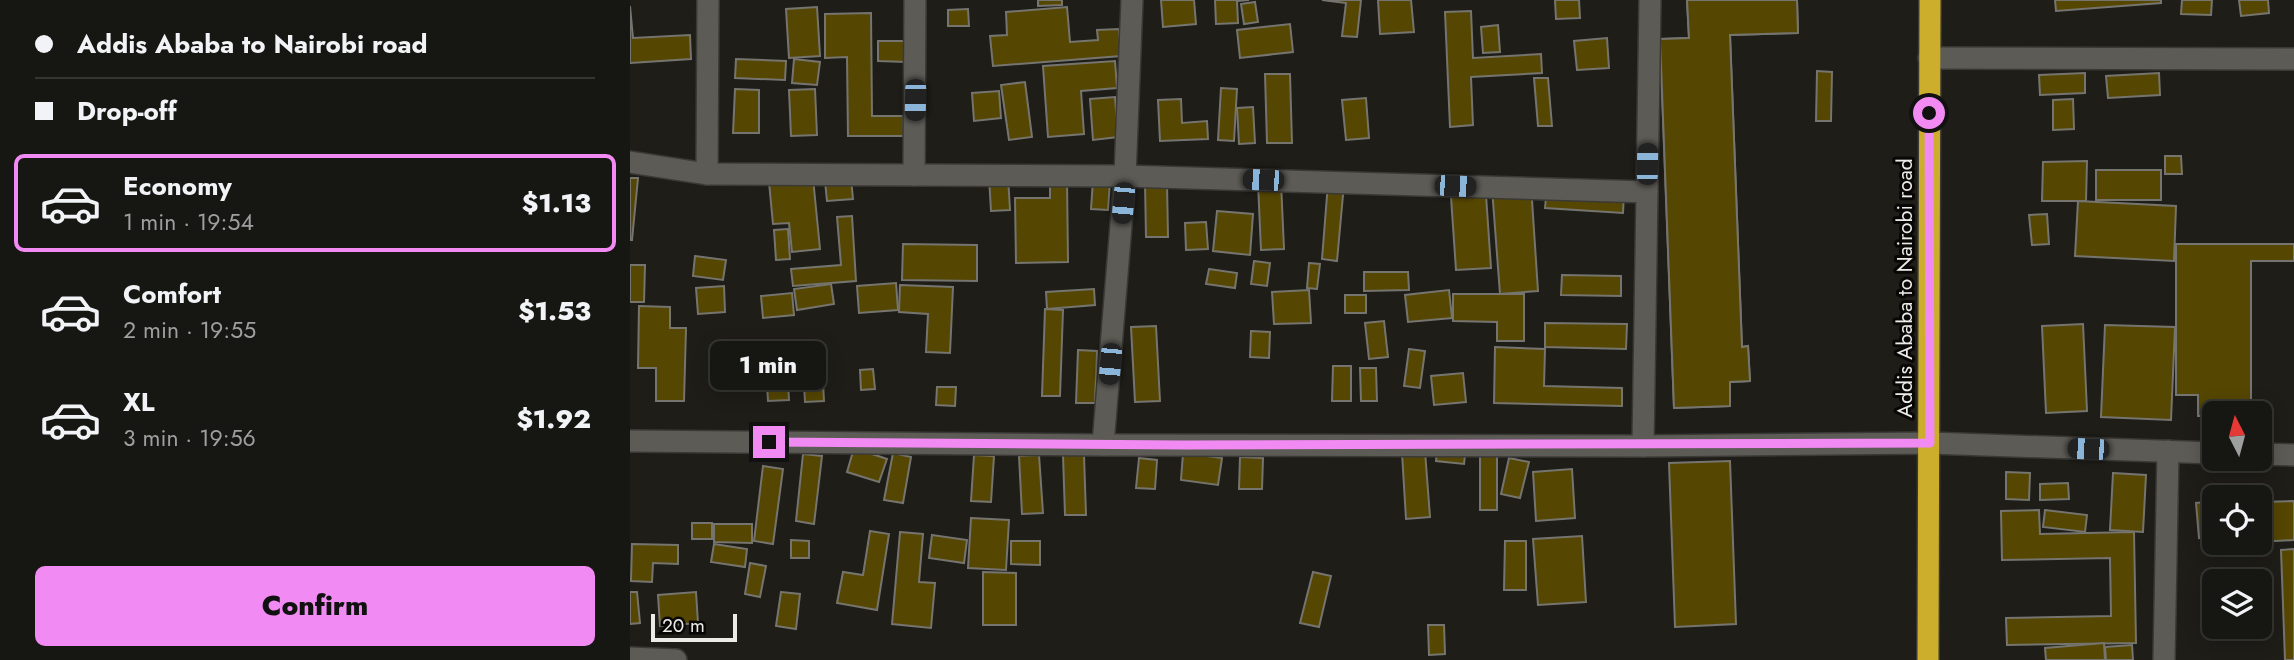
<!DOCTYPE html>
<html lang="en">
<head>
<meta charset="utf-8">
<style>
	:root { --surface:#161612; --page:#1f1f1b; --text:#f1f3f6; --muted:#9e9f9f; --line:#353532; --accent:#f28af3 }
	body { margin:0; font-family:Jost,sans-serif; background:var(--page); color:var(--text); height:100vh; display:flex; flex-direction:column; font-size:26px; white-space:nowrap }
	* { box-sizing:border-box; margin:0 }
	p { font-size:23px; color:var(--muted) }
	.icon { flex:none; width:38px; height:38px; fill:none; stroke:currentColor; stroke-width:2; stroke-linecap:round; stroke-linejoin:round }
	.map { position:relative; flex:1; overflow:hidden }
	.side { display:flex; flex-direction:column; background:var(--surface); width:630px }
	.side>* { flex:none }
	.banner { display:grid; align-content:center; height:154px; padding:0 35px; background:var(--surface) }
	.needle { width:46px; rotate:354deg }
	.fabs { position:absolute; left:1572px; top:401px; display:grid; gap:14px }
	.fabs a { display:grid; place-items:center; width:70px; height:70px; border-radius:10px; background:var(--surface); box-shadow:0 4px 18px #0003,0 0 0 2px var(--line); font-size:35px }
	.scale { position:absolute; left:21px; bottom:18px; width:86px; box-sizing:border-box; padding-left:7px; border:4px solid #ecebe8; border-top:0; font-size:19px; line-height:24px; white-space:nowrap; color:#ecebe8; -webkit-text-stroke:5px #080706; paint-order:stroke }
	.end { position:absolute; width:32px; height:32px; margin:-16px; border:9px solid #f28af3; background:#111; box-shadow:0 0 0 4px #111 }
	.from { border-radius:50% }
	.bubble { position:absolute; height:49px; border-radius:10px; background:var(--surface); box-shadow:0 4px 18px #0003,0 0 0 2px var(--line); font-size:23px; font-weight:800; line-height:49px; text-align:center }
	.car { position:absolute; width:21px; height:42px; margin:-21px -10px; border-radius:9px; box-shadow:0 0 5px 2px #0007; background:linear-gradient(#222 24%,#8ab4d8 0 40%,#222 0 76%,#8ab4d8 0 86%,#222 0) }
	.banner b { display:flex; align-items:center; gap:24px; height:66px; font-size:26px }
	.banner b+b { border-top:2px solid var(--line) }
	.banner i { width:18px; height:18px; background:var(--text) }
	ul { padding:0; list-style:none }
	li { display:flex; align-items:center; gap:21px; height:98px; margin:0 14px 10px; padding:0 21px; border:4px solid transparent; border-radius:10px }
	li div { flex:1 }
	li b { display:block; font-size:26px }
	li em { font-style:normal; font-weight:800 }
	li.current { border-color:var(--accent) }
	li>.icon { width:63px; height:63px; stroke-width:1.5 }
	.primary-button { display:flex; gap:14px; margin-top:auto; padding:14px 35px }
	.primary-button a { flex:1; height:80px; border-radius:10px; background:var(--accent); color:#111; font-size:28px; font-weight:800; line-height:80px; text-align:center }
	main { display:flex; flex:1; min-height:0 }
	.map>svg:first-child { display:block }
	.building { fill:#554601; stroke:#75746e; stroke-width:2 }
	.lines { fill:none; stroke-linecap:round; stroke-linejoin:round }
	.minor-casing { stroke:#3a3936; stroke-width:24 }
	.highway-casing { stroke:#3a3936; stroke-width:24 }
	.minor { stroke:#5c5b55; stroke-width:21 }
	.highway { stroke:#ccad2c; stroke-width:21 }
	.route { stroke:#f28af3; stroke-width:9 }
	.labels { text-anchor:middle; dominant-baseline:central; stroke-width:6; stroke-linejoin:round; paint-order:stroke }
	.street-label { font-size:21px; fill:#ecebe8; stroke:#080706 }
</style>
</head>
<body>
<main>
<section class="side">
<div class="banner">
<b><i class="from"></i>Addis Ababa to Nairobi road</b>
<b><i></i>Drop-off</b>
</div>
<ul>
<li class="current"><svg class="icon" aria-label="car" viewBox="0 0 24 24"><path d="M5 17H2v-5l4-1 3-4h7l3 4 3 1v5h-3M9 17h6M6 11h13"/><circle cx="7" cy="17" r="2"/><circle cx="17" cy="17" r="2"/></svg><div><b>Economy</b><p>1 min · 19:54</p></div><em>$1.13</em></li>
<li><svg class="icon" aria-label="car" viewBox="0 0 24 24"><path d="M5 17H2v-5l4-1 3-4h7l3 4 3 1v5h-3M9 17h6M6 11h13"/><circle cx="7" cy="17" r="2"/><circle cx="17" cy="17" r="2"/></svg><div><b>Comfort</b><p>2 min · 19:55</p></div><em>$1.53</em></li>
<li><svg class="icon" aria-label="car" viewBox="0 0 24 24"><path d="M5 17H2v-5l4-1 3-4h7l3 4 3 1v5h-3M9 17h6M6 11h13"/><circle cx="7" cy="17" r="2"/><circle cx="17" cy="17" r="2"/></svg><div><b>XL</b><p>3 min · 19:56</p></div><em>$1.92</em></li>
</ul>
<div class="primary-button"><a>Confirm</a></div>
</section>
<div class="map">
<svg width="1664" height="660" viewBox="0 0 1664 660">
	<rect width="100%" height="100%" fill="#1e1d18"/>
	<g class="building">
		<polygon points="408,0 432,0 432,5 408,6"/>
		<polygon points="531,0 564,0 566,24 533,27"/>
		<polygon points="585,0 619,0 607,1 608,23 586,24"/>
		<polygon points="692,0 731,0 727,37 712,36 716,3"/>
		<polygon points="748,0 781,0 784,32 750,34"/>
		<polygon points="925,0 949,0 950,18 926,19"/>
		<polygon points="1057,0 1167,0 1168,33 1100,35 1112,347 1118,346 1120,381 1100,382 1100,406 1044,408 1030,39 1059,38"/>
		<polygon points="1057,0 1167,0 1168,33 1100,35 1112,347 1118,346 1120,381 1100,382 1100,406 1044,408 1030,39 1059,38"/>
		<polygon points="1425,0 1531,0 1531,3 1426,11"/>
		<polygon points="1552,0 1582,0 1581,15 1551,14"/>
		<polygon points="1609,0 1638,0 1639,13 1611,16"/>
		<polygon points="625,2 628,22 614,24 611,4"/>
		<polygon points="0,6 3,38 60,35 61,59 0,63"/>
		<polygon points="187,7 190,56 159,58 156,9"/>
		<polygon points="437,7 440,42 468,40 467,30 489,29 491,56 363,66 360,36 377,35 376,12"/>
		<polygon points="338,9 339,26 318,26 318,10"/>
		<polygon points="841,11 843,58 911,54 912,73 841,77 843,125 820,127 815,12"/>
		<polygon points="241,13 242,116 273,116 274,136 218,136 217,57 195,58 195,14"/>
		<polygon points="660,24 663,52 610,58 607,30"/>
		<polygon points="868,25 870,52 853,53 851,27"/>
		<polygon points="977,38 979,68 947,70 944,41"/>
		<polygon points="248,41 276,41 276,62 248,61"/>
		<polygon points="106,59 156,61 155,80 105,78"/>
		<polygon points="164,59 190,62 187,85 162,83"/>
		<polygon points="485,61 487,88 451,91 454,134 418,137 413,66"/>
		<polygon points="1187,71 1202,72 1201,121 1186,121"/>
		<polygon points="1455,73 1455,93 1410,95 1409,75"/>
		<polygon points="1529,73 1530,95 1478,98 1476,76"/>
		<polygon points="635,74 660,74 662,143 637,143"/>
		<polygon points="904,78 918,78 922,126 908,126"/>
		<polygon points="395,82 402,137 379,140 371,85"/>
		<polygon points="591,88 607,89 604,141 588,140"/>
		<polygon points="105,89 129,90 129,133 103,133"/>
		<polygon points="185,89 187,135 161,136 159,90"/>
		<polygon points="369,91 371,118 344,121 342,93"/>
		<polygon points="485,97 488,137 463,140 460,99"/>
		<polygon points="736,98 739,138 716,140 712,100"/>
		<polygon points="551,99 552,123 577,121 578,139 530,141 528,100"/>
		<polygon points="1443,99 1444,129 1423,130 1423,100"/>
		<polygon points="623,107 625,143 609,144 607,108"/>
		<polygon points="1535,156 1551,156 1552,174 1535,174"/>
		<polygon points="1457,161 1456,201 1412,201 1413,162"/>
		<rect x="1466" y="170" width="65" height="30"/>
		<polygon points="378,176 380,210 361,211 359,177"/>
		<polygon points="0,178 8,178 2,240 0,240"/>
		<polygon points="183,178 190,249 162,252 159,223 143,224 139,182"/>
		<polygon points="221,179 223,199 197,201 195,181"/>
		<polygon points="420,179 437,179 438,262 386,263 385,198 420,198"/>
		<polygon points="463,180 480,181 478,210 461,209"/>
		<polygon points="651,182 654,249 631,250 628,183"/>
		<polygon points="515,183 537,183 538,237 516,237"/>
		<polygon points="698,183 714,184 707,261 692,259"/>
		<polygon points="901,185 908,291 870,294 862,188"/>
		<polygon points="917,187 994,192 993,213 915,208"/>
		<polygon points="856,195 861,268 826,270 821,197"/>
		<polygon points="1448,201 1546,206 1544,261 1445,256"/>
		<polygon points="587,211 623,214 620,255 583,251"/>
		<polygon points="1417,214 1419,244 1402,245 1399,215"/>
		<polygon points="222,216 226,281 163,286 161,269 211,265 207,217"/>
		<polygon points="576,222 578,249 556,250 555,223"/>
		<polygon points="158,229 160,259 146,260 144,230"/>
		<polygon points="273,244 347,245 347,281 272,280"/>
		<polygon points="1546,244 1664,244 1664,261 1621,261 1621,413 1584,413 1584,416 1568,416 1568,395 1546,395"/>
		<polygon points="65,256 96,260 93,280 63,276"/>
		<polygon points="624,261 640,263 637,286 621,284"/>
		<polygon points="679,263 690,264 687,289 677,288"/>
		<polygon points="0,265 15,265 14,302 0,302"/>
		<polygon points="579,269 607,273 605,288 576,284"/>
		<polygon points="734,272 778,272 779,290 734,291"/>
		<polygon points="932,275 991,276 991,296 931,295"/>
		<polygon points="266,283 268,310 229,313 227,286"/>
		<polygon points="201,284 204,304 167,310 164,289"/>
		<polygon points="270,285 323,287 320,353 296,352 298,314 269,312"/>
		<polygon points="94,286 95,312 68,314 66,288"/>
		<polygon points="464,289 465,305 417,309 416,292"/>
		<polygon points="679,290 681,323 644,324 642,292"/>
		<polygon points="819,290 822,318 778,322 775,295"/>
		<polygon points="162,293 164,315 133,318 131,296"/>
		<polygon points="823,294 894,294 894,341 867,341 867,322 823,321"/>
		<rect x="715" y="295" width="21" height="18"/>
		<polygon points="9,306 40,307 40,328 56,328 54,401 26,401 26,368 8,368"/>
		<polygon points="415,309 433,310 430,396 412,396"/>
		<polygon points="754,321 758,357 739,359 735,323"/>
		<polygon points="915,323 997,324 996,349 915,347"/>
		<polygon points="1453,324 1457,411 1416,413 1412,326"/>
		<polygon points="1475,325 1545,327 1541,420 1471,417"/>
		<polygon points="526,326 530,401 505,402 501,327"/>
		<polygon points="621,331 640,332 639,358 620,357"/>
		<polygon points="865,347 915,349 914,386 992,388 992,406 864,403"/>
		<polygon points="779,349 795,351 790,388 774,386"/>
		<polygon points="97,350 99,378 85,379 83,352"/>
		<polygon points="448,350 467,351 465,403 446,403"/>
		<polygon points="156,351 159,400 138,401 135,352"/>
		<polygon points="703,366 721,366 721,401 702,401"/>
		<polygon points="730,368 746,368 747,401 731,401"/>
		<polygon points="243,369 245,389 231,390 230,370"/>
		<polygon points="833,373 836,402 804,405 801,376"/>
		<polygon points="193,383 194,401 175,402 174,384"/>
		<polygon points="307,387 326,387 325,406 306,405"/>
		<polygon points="224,448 257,459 249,482 217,472"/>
		<polygon points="795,451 800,517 776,519 772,453"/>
		<polygon points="807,452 835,455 834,464 806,461"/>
		<polygon points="263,453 281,457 273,503 254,500"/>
		<polygon points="553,453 592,458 588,485 551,480"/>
		<polygon points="867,453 867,510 850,510 850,454"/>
		<polygon points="173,454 192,456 184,524 166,521"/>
		<polygon points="344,455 364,456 361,502 341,501"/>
		<polygon points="409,455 413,513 392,514 389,456"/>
		<polygon points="433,455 454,455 456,515 435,515"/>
		<polygon points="610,457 633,458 632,489 609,489"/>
		<polygon points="509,458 527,460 525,489 506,488"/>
		<polygon points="879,458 899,462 890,498 871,494"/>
		<polygon points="1100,461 1106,624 1045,627 1039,463"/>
		<polygon points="133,466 153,469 143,544 124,541"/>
		<polygon points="942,469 945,518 906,521 903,472"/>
		<polygon points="1376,472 1400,473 1399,500 1376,499"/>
		<polygon points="1483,473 1516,475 1513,532 1480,530"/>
		<polygon points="1438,483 1439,499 1410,500 1410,484"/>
		<polygon points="1584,501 1584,536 1569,538 1566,503"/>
		<polygon points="1664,501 1664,540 1629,542 1629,502"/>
		<polygon points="1409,510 1410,534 1504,532 1506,643 1377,645 1376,618 1481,616 1480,558 1372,560 1371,511"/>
		<polygon points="1415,510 1457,515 1455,532 1413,527"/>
		<polygon points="341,518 379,520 376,570 338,568"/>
		<rect x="62" y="523" width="20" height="16"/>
		<polygon points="84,524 122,524 122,543 84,542"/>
		<polygon points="240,531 259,534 247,610 207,603 213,572 233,575"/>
		<polygon points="270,532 293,534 289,582 305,583 301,628 262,624"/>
		<polygon points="302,535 337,540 334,563 299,558"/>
		<polygon points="952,536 956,602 908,605 903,539"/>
		<polygon points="161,540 179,541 179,558 161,558"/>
		<polygon points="381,541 410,541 410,565 381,564"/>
		<polygon points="875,541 896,541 896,590 874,590"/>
		<polygon points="2,544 48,545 48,564 23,563 22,582 1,581"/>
		<polygon points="84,544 117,549 115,567 81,562"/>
		<polygon points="1664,549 1664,660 1655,660 1651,550"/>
		<polygon points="120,563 136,566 130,597 115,594"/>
		<polygon points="353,572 386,573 386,625 353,625"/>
		<polygon points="683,572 701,576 689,627 670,623"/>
		<polygon points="0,592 7,592 10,623 0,624"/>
		<polygon points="66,592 68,623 30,626 28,595"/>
		<polygon points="151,592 170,594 166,629 146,626"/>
		<polygon points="798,625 814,625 815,654 799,655"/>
		<polygon points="1474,643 1475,660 1416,660 1415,648"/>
		<polygon points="1502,645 1503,660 1476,660 1475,647"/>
	</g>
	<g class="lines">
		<defs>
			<g id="minor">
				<polyline points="1299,58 1664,59"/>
				<polyline points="0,162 77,174 495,176 1017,192"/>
				<polyline points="77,174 78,0"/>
				<polyline points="284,175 285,0"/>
				<polyline points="0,441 473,445 1013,446 1300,443 1584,453"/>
				<polyline points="473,445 495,176 502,0"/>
				<polyline points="1013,446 1020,0"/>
				<polyline points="1629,454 1664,455"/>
				<polyline points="0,658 46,660"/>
				<polyline points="1534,660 1538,451"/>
			</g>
			<polyline id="highway" points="1298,660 1300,0"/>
		</defs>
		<use href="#minor" class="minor-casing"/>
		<use href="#highway" class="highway-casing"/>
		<use href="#minor" class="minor"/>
		<use href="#highway" class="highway"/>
	</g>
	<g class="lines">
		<polyline class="route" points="139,442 554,445 1300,443 1299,113"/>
	</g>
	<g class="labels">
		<g class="street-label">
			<text transform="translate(1275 288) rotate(-90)">Addis Ababa to Nairobi road</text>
		</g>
	</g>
</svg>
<div class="fabs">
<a><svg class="needle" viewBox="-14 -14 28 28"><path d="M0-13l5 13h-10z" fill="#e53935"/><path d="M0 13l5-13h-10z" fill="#9e9f9f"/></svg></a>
<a><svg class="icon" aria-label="locate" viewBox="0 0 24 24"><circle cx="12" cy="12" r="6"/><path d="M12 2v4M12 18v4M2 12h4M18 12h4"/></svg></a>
<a><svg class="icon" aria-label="layers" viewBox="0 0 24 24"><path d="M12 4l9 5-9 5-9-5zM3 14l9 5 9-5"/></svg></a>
</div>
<div class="scale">20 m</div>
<i class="end from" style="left:1299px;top:113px"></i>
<i class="end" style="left:139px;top:442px"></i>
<div class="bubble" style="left:80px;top:341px;width:116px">1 min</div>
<i class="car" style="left:285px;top:100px;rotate:181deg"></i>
<i class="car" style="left:1017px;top:164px;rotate:1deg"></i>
<i class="car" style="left:633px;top:180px;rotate:272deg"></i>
<i class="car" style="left:825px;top:186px;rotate:92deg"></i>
<i class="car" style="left:493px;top:203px;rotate:185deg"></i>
<i class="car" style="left:480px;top:364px;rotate:185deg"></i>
<i class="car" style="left:1458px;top:449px;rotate:272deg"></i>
</div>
</main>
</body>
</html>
